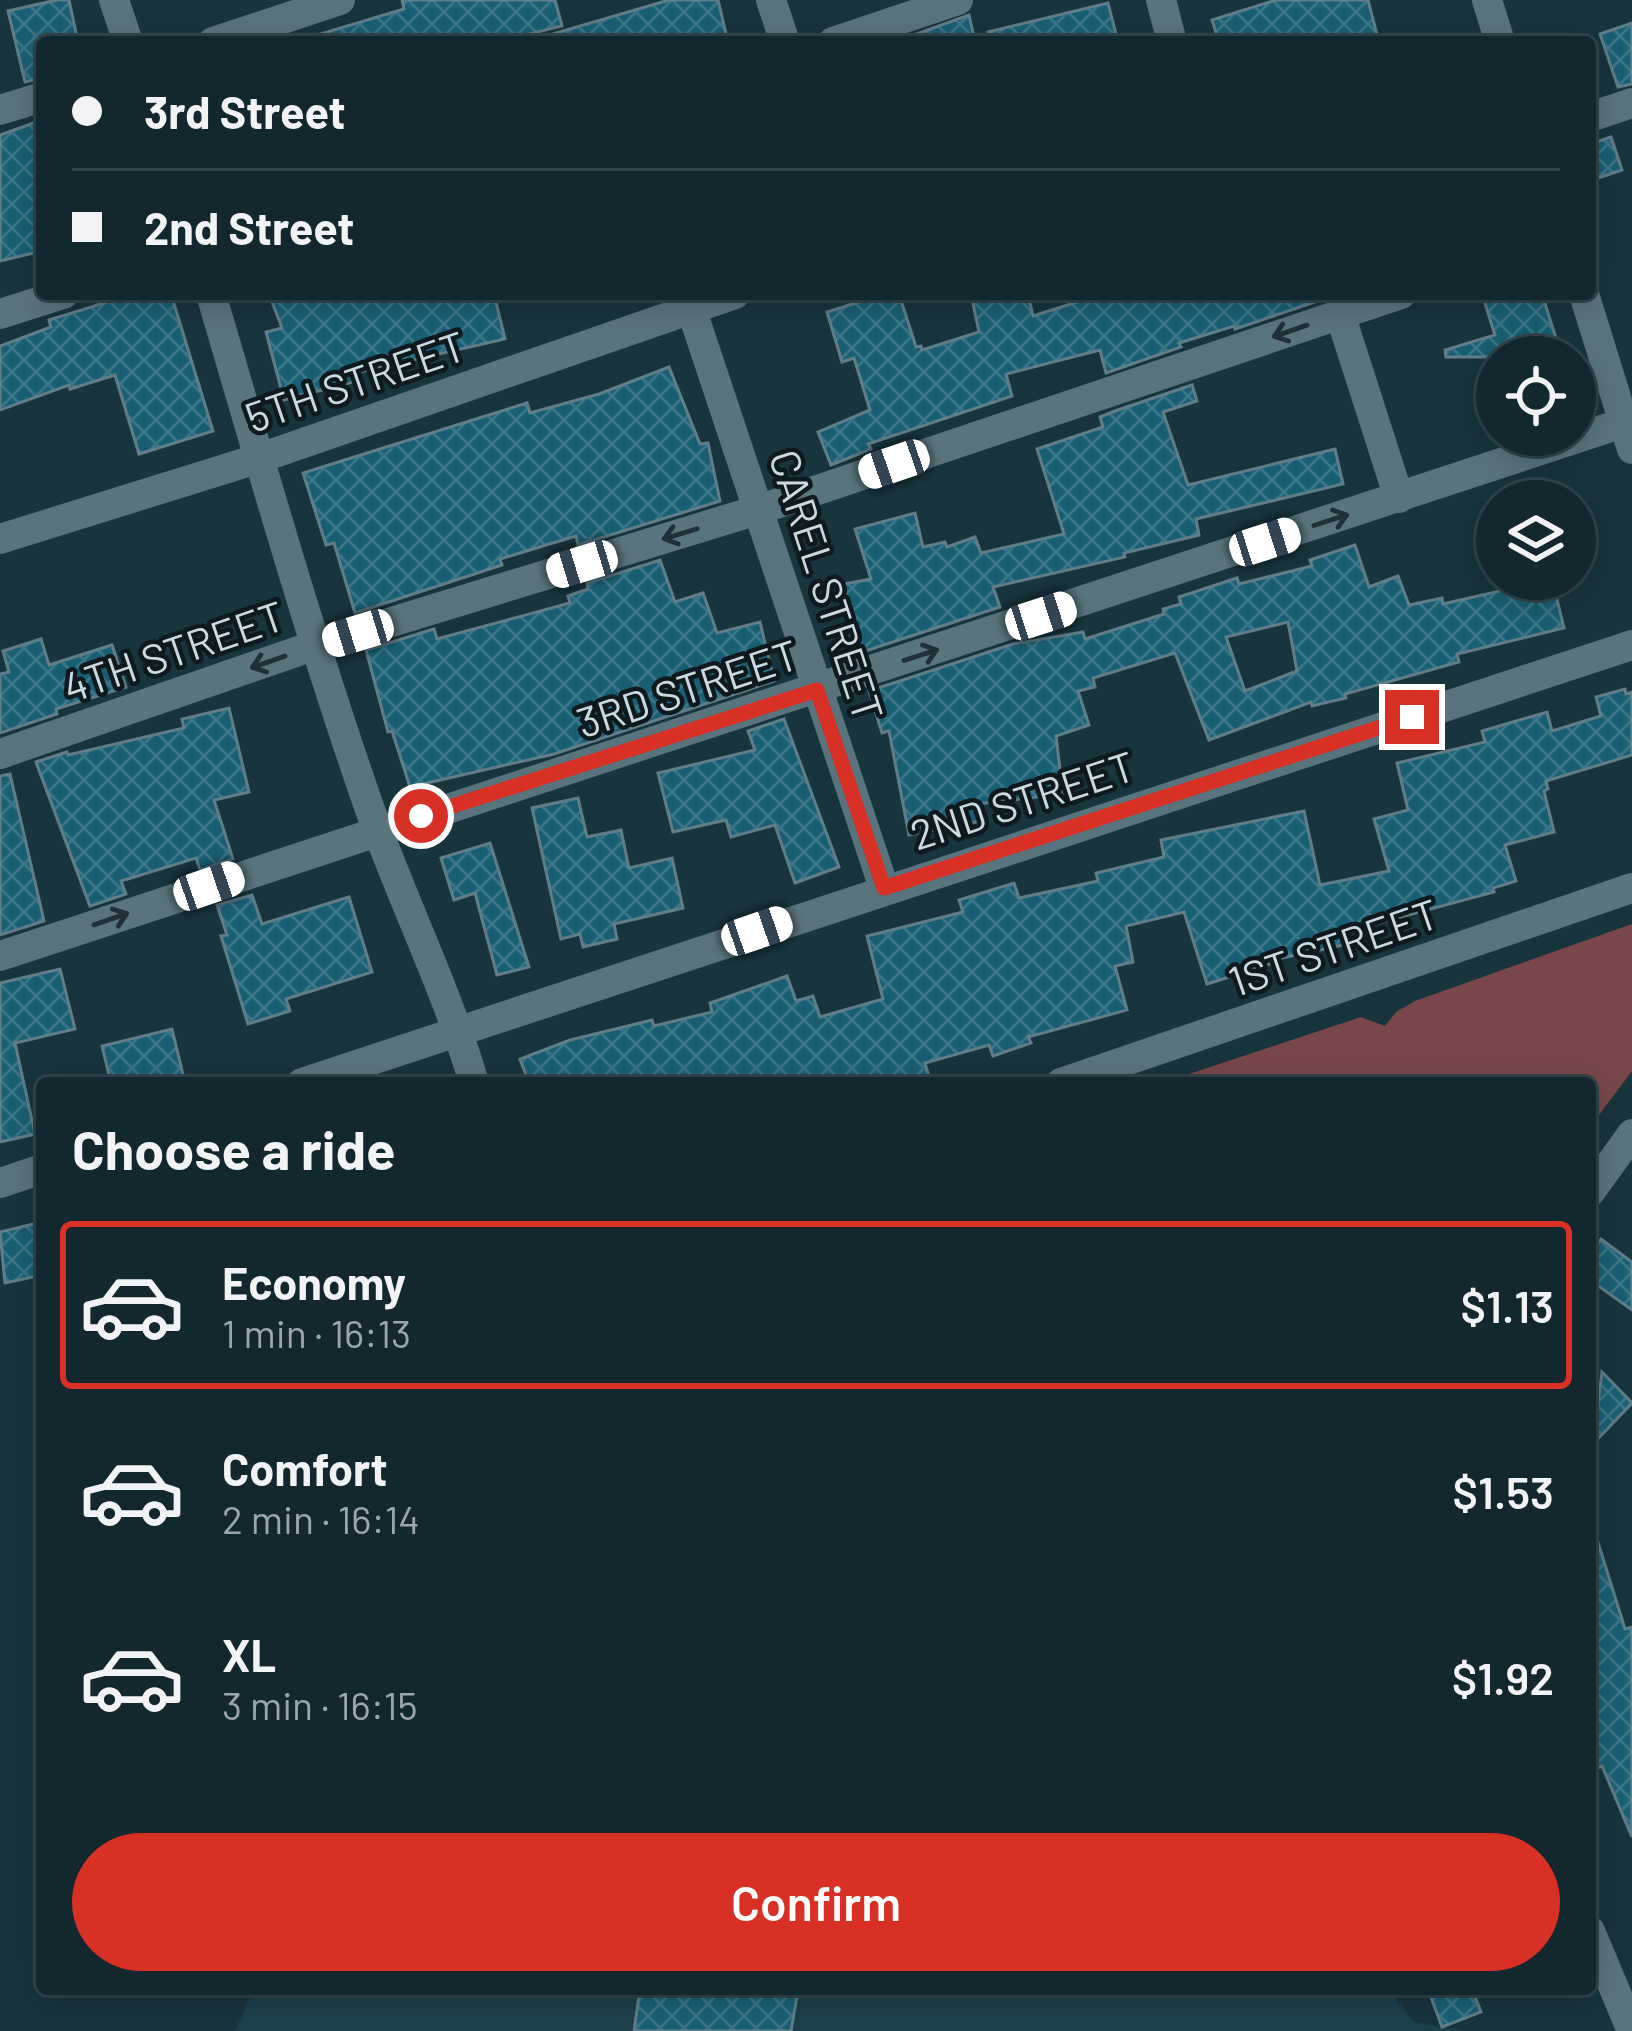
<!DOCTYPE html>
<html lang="en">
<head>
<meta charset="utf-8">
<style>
	:root { --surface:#12272e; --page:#1b2f36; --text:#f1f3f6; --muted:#9ca5aa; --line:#31444a; --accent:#d93025 }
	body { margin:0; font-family:Barlow,sans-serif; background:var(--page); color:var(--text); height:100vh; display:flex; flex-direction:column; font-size:45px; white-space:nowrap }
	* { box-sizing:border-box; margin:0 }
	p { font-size:39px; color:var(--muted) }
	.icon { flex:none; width:66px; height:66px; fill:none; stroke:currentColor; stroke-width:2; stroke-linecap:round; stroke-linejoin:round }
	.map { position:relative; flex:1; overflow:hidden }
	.drawer { position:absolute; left:36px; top:1077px; width:1560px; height:918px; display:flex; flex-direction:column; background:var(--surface); border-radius:12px; box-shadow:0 6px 30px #0003,0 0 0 3px var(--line) }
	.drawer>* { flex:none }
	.top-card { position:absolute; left:36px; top:36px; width:1560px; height:264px; border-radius:12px; box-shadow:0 6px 30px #0003,0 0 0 3px var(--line); display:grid; align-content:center; height:264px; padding:0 36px; background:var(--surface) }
	.controls { position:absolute; left:1476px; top:336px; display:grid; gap:24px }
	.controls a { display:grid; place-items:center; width:120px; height:120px; border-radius:50%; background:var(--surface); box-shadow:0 6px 30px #0003,0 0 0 3px var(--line); font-size:60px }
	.end { position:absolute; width:54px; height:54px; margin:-27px; border:15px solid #d93025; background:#fff; box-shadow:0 0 0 6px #fff }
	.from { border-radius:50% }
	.car { position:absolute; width:36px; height:72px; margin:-36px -18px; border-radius:15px; box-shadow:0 0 9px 3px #0007; background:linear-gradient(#fff 24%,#345 0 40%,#fff 0 76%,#345 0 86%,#fff 0) }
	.top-card b { display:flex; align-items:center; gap:42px; height:114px; font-size:45px }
	.top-card b+b { border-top:3px solid var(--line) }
	.top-card i { width:30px; height:30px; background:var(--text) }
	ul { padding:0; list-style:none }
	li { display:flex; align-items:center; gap:36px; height:168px; margin:0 24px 18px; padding:0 12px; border:6px solid transparent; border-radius:12px }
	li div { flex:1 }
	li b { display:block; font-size:45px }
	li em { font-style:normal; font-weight:600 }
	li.active { border-color:var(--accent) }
	li>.icon { width:108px; height:108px; stroke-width:1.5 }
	h2 { padding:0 36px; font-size:54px; line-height:144px }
	.primary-button { display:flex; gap:24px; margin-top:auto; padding:24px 36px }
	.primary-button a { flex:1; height:138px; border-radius:72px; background:var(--accent); color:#fff; font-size:48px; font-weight:600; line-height:138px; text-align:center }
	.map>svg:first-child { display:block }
	.built { fill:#1c404c }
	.green { fill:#79474a }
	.building { fill:url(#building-cross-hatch); stroke:#607d88; stroke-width:3; fill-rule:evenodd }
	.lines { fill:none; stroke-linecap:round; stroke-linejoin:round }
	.minor { stroke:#5a747e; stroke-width:30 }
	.oneway { stroke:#213036 }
	.route { stroke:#d93025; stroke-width:15 }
	.labels { text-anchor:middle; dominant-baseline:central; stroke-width:9; stroke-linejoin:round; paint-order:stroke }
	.street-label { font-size:42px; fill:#cbdae0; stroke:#0e1a1e }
</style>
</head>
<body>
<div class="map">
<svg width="1632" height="2031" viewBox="0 0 1632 2031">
	<defs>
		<pattern id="building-cross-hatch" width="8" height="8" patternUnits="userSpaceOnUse" patternTransform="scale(3)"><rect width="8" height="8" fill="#195f74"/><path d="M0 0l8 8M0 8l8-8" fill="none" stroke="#397588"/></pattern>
	</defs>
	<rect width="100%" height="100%" fill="#18343d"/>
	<polygon class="built" points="254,1989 1389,1989 1414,2022 1466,2031 235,2031"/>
	<polygon class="green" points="1632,924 1632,1071 1590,1127 1590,1083 1162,1083 1361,1017 1385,1026 1396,1012 1415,1001"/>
	<g class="building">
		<polygon points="57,0 69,0 78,42 42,42 42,78 25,82 8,11"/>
		<polygon points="402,0 555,0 562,26 497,42 318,42 317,35 404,9"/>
		<polygon points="669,0 718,0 728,42 550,42 549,35"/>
		<polygon points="1276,0 1368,0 1379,42 1219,42 1212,20"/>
		<polygon points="1108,3 1118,42 989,42 988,32"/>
		<polygon points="969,15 975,42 912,42 911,36"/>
		<polygon points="1632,23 1632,84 1618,87 1600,34"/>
		<polygon points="42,120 42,251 0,261 0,135"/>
		<polygon points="1611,137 1622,170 1598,178 1590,144"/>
		<polygon points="133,294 171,294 213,431 139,454 115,375 70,389 69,385 0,410 0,346 51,327 49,320"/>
		<polygon points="269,294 494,294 505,339 351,374 353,382 284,400 266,332 282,328"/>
		<polygon points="884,294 899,294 916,347 921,346 922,350 979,332 971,294 1028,294 1033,316 1102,294 1321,294 1321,300 1235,329 1234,326 1179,343 1181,347 1106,373 1100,350 1006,374 1012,396 868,444 871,449 831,465 818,432 870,410 854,358 842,362 827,312"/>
		<polygon points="1482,294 1542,294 1562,357 1446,357 1445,350 1495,335"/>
		<polygon points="669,367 700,444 708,443 720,501 578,545 576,536 500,559 502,565 355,613 334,543 326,545 303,473 527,403 530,413 599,394"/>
		<polygon points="1192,385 1197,401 1163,412 1188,485 1335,449 1343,484 1196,519 1199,535 1124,553 1125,557 993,587 1000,607 856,654 839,585 871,579 855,529 915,513 923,547 945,542 947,547 975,537 981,553 1064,534 1037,449 1103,427 1100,417 1115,411"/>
		<path d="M1355 545 1369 587 1398 576 1409 605 1442 598 1443 604 1552 579 1564 628 1457 654 1459 662 1345 694 1346 698 1312 706 1311 702 1209 740 1175 653 1093 678 1095 687 1078 691 1089 725 1056 736 1063 794 978 804 981 821 909 835 889 731 882 733 869 691 1013 644 1083 632 1085 639 1164 614 1163 609 1181 604 1179 597 1237 578 1239 584 1312 566 1310 560ZM1288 622 1297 671 1245 691 1226 637Z"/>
		<polygon points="660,560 675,602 703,593 717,633 760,622 774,681 554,754 410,787 392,731 388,732 366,650 434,629 437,639 570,603 568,596 588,589 587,583"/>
		<polygon points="41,639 49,665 112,645 126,687 56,709 57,714 0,733 0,674 9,672 3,651"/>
		<polygon points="1625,689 1626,694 1632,692 1632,755 1546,781 1548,789 1544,791 1554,832 1505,845 1516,881 1493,888 1494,892 1341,933 1343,945 1272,960 1273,963 1207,984 1184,912 1126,926 1133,962 1115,966 1127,1010 1028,1037 1031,1043 993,1056 989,1045 925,1063 929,1077 909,1083 529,1083 520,1059 570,1040 652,1020 654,1026 712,1012 710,1003 787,976 796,1001 813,996 820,1017 883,999 867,936 963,912 959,900 1014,883 1019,898 1098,881 1096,873 1164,857 1161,840 1304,811 1320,885 1389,871 1374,819 1408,810 1397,763 1485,742 1482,731 1547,712 1552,731 1601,716 1596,697"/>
		<polygon points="229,708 249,792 214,800 233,859 200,870 196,858 121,881 126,894 90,906 36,762 67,752 68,755 184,728 182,719"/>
		<polygon points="784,719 839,867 795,883 775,825 731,837 726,820 673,832 658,773 755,750 748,731"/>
		<polygon points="10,774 44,921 0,935 0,776"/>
		<polygon points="578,798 587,837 621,830 629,868 672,858 683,908 614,924 617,939 583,947 580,934 561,939 532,808"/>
		<polygon points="490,843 529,967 497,975 475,893 454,900 441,858"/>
		<polygon points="252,895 262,924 349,897 372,972 286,999 290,1011 248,1024 221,936 227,935 217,905"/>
		<polygon points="60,969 75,1029 15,1043 35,1134 0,1142 0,983"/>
		<polygon points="172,1029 185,1083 111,1083 102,1046"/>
		<polygon points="42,1222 42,1275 5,1283 0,1232"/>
		<polygon points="1601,1239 1632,1262 1632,1310 1590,1280 1590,1254"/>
		<polygon points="1602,1372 1632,1403 1593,1444"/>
		<polygon points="1596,1536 1625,1629 1632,1627 1632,1837 1602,1766 1590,1771 1590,1537"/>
		<polygon points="640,1989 750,1989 797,1996 791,2031 634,2031"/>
		<polygon points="1428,1989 1472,1989 1481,2012 1442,2027"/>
	</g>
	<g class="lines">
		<g class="minor">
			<polyline points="114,0 128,42"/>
			<polyline points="771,0 785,42"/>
			<polyline points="1161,0 1172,42"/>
			<polyline points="1487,0 1500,42"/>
			<polyline points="213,42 340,0"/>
			<polyline points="833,42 958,0"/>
			<polyline points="0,110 42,97"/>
			<polyline points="1590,117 1632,103"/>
			<path d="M211 294C261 464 309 634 367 801 400 896 446 986 474 1083"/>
			<polyline points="1584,294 1632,449"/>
			<polyline points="691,308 884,888"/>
			<polyline points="0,314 63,294"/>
			<polyline points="1340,314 1399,498"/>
			<polyline points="0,539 260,458 735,294"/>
			<polyline points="0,754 313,646 761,509 1401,294"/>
			<polyline points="0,956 1623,423"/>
			<polyline points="302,1083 1632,645"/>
			<polyline points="1061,1083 1632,888"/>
			<polyline points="0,1183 42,1169"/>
			<polyline points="1590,1192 1632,1134"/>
			<polyline points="1590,1931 1632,2031"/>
		</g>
	</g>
	<defs><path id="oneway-shaft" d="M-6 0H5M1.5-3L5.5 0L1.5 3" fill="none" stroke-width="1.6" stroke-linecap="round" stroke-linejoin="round" transform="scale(3)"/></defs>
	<g class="oneway">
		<use href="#oneway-shaft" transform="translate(1290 331) rotate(161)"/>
		<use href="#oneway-shaft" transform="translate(1331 520) rotate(-18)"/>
		<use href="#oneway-shaft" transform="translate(680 534) rotate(163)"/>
		<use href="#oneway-shaft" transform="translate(921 655) rotate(-18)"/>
		<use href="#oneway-shaft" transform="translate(268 662) rotate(161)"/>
		<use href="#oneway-shaft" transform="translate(111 919) rotate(-19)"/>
	</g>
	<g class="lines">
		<polyline class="route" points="421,816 817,690 884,888 1412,717"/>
	</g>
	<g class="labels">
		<g class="street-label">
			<text transform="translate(355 380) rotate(-19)">5TH STREET</text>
			<text transform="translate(828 585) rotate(72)">CAREL STREET</text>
			<text transform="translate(173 650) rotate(-19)">4TH STREET</text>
			<text transform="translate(687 687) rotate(-18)">3RD STREET</text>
			<text transform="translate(1022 799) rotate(-18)">2ND STREET</text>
			<text transform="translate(1333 946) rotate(-19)">1ST STREET</text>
		</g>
	</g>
</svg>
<div class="controls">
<a><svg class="icon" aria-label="locate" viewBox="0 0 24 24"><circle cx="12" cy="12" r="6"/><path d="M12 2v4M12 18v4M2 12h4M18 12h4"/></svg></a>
<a><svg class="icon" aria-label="layers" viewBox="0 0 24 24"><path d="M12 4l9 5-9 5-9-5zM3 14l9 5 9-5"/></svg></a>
</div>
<i class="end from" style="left:421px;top:816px"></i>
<i class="end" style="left:1412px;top:717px"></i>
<i class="car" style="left:894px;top:464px;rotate:251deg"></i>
<i class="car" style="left:1265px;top:542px;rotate:72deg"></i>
<i class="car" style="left:582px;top:564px;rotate:253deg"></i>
<i class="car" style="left:1041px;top:616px;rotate:72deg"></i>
<i class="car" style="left:358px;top:633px;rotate:253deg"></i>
<i class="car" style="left:209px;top:886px;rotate:71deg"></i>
<i class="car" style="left:757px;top:931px;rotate:71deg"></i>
<div class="top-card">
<b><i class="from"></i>3rd Street</b>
<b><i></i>2nd Street</b>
</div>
<section class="drawer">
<h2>Choose a ride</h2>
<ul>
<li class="active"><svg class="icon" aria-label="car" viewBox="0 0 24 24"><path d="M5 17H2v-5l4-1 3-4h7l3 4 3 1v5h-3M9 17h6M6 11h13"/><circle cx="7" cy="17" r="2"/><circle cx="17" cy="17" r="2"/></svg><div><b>Economy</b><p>1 min · 16:13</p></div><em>$1.13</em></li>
<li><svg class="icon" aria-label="car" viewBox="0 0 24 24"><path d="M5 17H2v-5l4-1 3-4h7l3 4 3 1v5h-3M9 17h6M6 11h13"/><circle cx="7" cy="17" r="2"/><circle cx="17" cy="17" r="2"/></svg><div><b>Comfort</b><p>2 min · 16:14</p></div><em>$1.53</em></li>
<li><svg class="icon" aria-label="car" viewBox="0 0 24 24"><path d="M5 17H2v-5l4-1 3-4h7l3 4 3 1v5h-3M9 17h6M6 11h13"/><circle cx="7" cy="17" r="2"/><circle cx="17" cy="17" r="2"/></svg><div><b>XL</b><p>3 min · 16:15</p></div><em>$1.92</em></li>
</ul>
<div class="primary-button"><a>Confirm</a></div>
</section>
</div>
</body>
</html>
